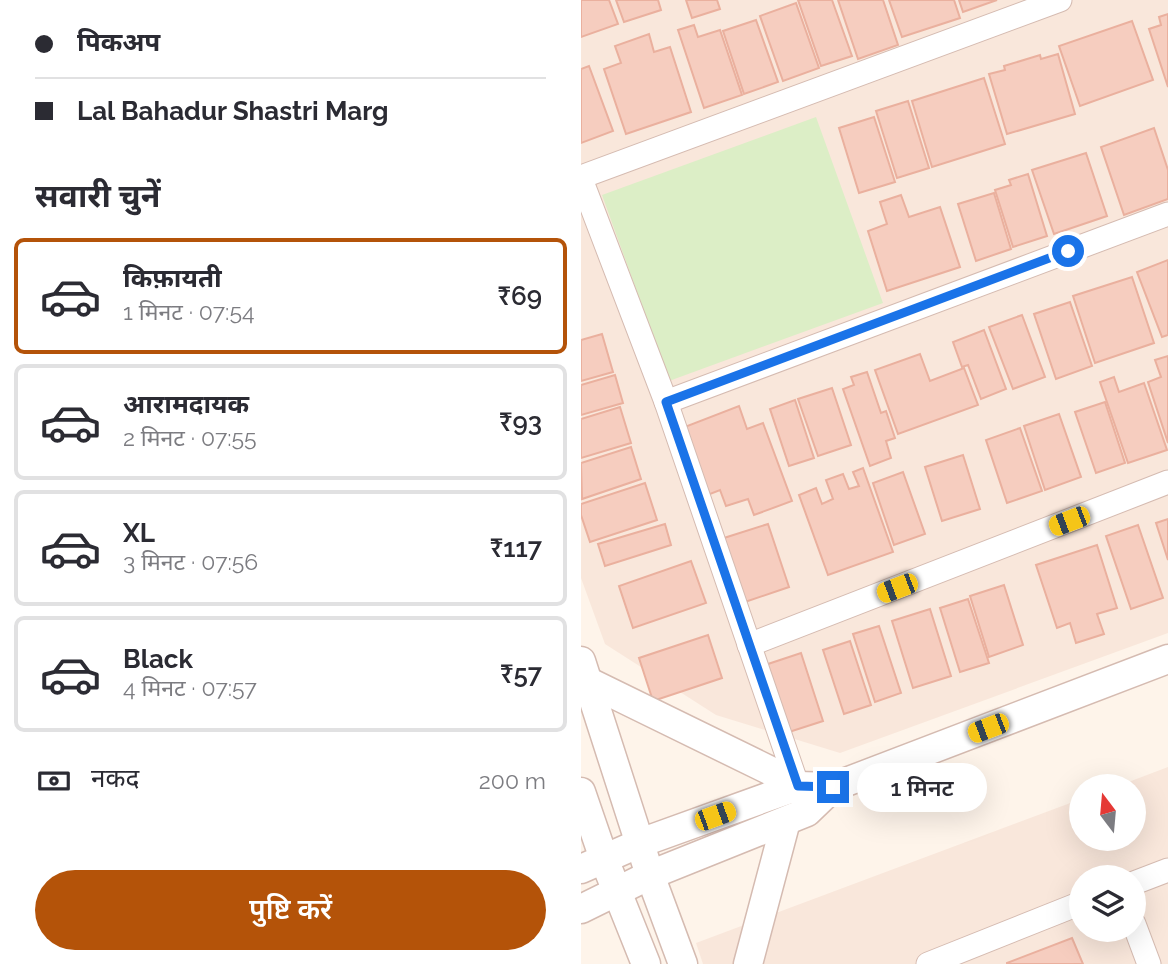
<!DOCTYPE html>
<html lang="hi">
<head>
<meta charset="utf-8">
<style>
	:root { --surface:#fff; --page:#f2f2f3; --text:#2b2b33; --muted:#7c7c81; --line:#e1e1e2; --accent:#b45309 }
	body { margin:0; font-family:Raleway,"Noto Sans Devanagari",sans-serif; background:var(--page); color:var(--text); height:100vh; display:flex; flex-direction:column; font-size:26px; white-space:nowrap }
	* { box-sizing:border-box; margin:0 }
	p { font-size:23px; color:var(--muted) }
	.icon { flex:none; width:38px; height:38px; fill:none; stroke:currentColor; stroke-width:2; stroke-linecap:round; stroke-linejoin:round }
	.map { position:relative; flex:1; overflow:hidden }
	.side { display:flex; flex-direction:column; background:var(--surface); width:581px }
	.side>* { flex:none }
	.banner { display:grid; align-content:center; height:154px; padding:0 35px; background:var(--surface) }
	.needle { width:46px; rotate:344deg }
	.fabs { position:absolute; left:488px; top:774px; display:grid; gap:14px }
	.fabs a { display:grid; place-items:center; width:77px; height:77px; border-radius:50%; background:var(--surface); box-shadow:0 7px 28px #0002; font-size:35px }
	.end { position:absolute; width:32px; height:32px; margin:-16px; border:9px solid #1a73e8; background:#fff; box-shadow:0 0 0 4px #fff }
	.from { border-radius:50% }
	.bubble { position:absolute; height:49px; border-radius:24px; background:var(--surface); box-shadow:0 7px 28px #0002; font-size:23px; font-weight:600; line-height:49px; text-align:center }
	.car { position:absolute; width:21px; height:42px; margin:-21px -10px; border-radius:9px; box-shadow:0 0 5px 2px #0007; background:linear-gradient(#f5c518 24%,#345 0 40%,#f5c518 0 76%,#345 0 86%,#f5c518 0) }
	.banner b { display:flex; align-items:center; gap:24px; height:66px; font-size:26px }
	.banner b+b { border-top:2px solid var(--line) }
	.banner i { width:18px; height:18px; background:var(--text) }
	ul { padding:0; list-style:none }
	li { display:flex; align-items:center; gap:21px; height:116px; margin:0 14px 10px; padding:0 21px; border:4px solid var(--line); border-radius:10px }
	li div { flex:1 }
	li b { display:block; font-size:26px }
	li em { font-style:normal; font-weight:600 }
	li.current { border-color:var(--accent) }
	li>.icon { width:63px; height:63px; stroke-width:1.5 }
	h2 { padding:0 35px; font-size:32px; line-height:84px }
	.pay { display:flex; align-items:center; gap:18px; height:77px; padding:0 35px; font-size:26px }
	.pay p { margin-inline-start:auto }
	.cta { display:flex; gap:14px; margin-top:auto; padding:14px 35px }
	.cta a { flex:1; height:80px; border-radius:42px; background:var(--accent); color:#fff; font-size:28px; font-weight:600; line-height:80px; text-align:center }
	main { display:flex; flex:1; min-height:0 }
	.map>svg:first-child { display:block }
	.residential { fill:#f9e7db; fill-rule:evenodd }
	.green { fill:#dceec6 }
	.building { fill:#f6cdbf; stroke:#eab09e; stroke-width:2 }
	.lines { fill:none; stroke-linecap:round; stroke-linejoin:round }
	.minor-casing { stroke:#d5bbb1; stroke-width:25 }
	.tertiary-casing { stroke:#d5bbb1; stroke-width:31 }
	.minor { stroke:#fff; stroke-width:23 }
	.tertiary { stroke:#fff; stroke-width:28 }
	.route { stroke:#1a73e8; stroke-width:9 }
</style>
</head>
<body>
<main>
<section class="side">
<div class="banner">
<b><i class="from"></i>पिकअप</b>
<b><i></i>Lal Bahadur Shastri Marg</b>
</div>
<h2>सवारी चुनें</h2>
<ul>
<li class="current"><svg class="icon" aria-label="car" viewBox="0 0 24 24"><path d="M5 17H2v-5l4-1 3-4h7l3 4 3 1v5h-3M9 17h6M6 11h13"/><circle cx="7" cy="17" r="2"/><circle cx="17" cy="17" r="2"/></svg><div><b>किफ़ायती</b><p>1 मिनट · 07:54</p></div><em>₹69</em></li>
<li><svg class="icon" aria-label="car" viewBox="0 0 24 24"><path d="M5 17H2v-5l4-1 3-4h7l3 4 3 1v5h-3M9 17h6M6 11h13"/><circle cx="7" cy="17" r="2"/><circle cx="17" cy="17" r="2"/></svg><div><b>आरामदायक</b><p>2 मिनट · 07:55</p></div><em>₹93</em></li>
<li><svg class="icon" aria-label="car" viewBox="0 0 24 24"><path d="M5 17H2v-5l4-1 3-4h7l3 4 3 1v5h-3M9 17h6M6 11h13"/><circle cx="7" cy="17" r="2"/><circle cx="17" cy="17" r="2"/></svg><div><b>XL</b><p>3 मिनट · 07:56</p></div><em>₹117</em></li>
<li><svg class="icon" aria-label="car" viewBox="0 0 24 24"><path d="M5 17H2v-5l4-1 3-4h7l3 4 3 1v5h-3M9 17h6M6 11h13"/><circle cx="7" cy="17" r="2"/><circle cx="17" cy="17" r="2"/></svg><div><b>Black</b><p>4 मिनट · 07:57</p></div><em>₹57</em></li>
</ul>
<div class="pay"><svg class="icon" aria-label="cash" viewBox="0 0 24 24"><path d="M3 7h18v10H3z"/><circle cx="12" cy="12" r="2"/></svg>नकद<p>200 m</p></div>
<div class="cta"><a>पुष्टि करें</a></div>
</section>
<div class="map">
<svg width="587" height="964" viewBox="0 0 587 964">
	<rect width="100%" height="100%" fill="#fef4ea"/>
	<g class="residential">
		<polygon points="0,0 587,0 587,633 259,753 135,715 24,644 0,578"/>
		<path d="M587 767V964H122L115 943 500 799V838H553V786H537ZM500 877H553V929H500Z"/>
	</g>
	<polygon class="green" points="235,117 302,303 88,381 21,195"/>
	<g class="building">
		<polygon points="0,0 28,0 37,24 0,37"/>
		<polygon points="35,0 77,0 80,10 43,22"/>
		<polygon points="105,0 136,0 139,9 111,18"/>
		<polygon points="217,0 251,0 271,56 240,66"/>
		<polygon points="257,0 302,0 317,45 277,59"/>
		<polygon points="308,0 373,0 379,18 321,37"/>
		<polygon points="378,0 416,0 382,12"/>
		<polygon points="215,3 238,68 202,81 179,16"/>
		<polygon points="587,14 587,87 568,29 580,25 578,17"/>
		<polygon points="175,20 197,82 163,94 142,31"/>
		<polygon points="551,21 572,80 499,106 478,46"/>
		<polygon points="113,25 117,37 139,30 161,95 123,108 97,30"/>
		<polygon points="68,34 73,52 89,47 110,112 45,134 23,69 40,63 34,46"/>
		<polygon points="477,54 494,114 426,134 408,74 424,70 423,66 459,55 460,59"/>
		<polygon points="8,66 32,131 0,143 0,69"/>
		<polygon points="403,78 424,144 351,167 331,101"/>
		<polygon points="327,101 348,168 316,178 295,111"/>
		<polygon points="293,117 314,182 278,193 258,128"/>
		<polygon points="573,128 587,170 587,199 543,215 520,147"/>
		<polygon points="505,153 526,216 473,234 451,170"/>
		<polygon points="447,174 466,236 432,247 414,190 430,185 428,180"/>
		<polygon points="413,193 430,249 395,261 377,204"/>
		<polygon points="320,195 328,217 359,207 379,267 306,291 287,231 306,224 299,202"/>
		<polygon points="587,260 587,335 581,337 556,272"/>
		<polygon points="551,277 573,343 514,363 492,296"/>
		<polygon points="489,302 511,366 475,379 453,314"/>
		<polygon points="441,315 464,377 432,389 408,327"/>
		<polygon points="403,330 425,389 400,399 387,365 381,367 372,342"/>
		<polygon points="21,334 32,372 0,381 0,340"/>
		<polygon points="339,354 349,381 383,368 397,405 317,434 294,370"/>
		<polygon points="587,356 587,443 567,382 580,377 574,360"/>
		<polygon points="286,372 300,413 305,411 314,438 305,441 310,458 289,466 262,389 273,385 270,377"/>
		<polygon points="34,375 42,403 0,415 0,385"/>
		<polygon points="533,377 538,392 563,383 586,450 547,463 519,382"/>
		<polygon points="251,388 270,445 237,456 217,399"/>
		<polygon points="214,400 233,458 208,466 189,409"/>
		<polygon points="524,402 544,463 515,473 494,412"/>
		<polygon points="158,406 166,429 182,423 211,501 173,515 167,499 145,506 139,490 124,496 101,428"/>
		<polygon points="39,407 50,443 0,458 0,419"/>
		<polygon points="478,414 500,477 464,490 443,426"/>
		<polygon points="439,428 461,491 426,503 405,440"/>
		<polygon points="50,447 60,479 1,499 0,463"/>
		<polygon points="382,455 399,509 361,521 344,467"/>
		<polygon points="282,468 312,552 247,575 218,495 235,488 241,504 252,499 245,480 262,474 268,489 278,486 272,472"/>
		<polygon points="322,472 344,534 313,545 292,483"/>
		<polygon points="64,483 76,520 9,542 0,515 0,504"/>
		<polygon points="587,519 587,560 575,523"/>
		<polygon points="84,524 90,545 24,566 17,544"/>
		<polygon points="187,524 208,587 164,602 143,538"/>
		<polygon points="557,525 582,598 550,609 525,536"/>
		<polygon points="516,545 536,608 516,614 523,634 495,643 489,623 476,628 455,565"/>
		<polygon points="110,561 125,603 52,628 38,586"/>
		<polygon points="423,585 442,645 408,657 389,596"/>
		<polygon points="387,599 408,663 379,672 359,608"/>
		<polygon points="349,609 370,676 332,688 311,621"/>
		<polygon points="298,626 320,693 294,702 272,634"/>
		<polygon points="127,635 141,678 72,701 58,658"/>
		<polygon points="269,641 290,705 263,714 242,650"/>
		<polygon points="220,653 242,721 205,733 184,665"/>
		<polygon points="491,938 502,964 426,964 426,963"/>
	</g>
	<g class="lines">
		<defs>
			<g id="minor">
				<polyline points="0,177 479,0"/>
				<polyline points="0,179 85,402 220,796"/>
				<polyline points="85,402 587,214"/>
				<polyline points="168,645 587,482"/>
				<polyline points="553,883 587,870"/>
				<polyline points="553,924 568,964"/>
				<polyline points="347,964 500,903"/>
			</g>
			<g id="tertiary">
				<polyline points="0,661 69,875 102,964"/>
				<polyline points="6,681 194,773 217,786"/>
				<polyline points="0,792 23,859 65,964"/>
				<polyline points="0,869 59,843 217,786 252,787 587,659"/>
				<polyline points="0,909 69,875 226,812 252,787"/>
				<polyline points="167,964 205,821"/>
			</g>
		</defs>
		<use href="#minor" class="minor-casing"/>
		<use href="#tertiary" class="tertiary-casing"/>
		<use href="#minor" class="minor"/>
		<use href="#tertiary" class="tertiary"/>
	</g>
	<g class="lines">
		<polyline class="route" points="252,787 217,786 85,402 487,251"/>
	</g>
</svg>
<div class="fabs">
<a><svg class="needle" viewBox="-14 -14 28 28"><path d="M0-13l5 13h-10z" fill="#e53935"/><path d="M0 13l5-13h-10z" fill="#7c7c81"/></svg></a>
<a><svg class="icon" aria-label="layers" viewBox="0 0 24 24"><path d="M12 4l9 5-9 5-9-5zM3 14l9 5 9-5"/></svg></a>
</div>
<i class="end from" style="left:487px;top:251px"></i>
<i class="end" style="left:252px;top:787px"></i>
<div class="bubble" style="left:276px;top:763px;width:130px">1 मिनट</div>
<i class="car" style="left:488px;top:521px;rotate:249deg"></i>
<i class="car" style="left:316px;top:588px;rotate:249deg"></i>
<i class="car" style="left:407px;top:728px;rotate:249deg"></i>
<i class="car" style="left:134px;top:816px;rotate:70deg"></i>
</div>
</main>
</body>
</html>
